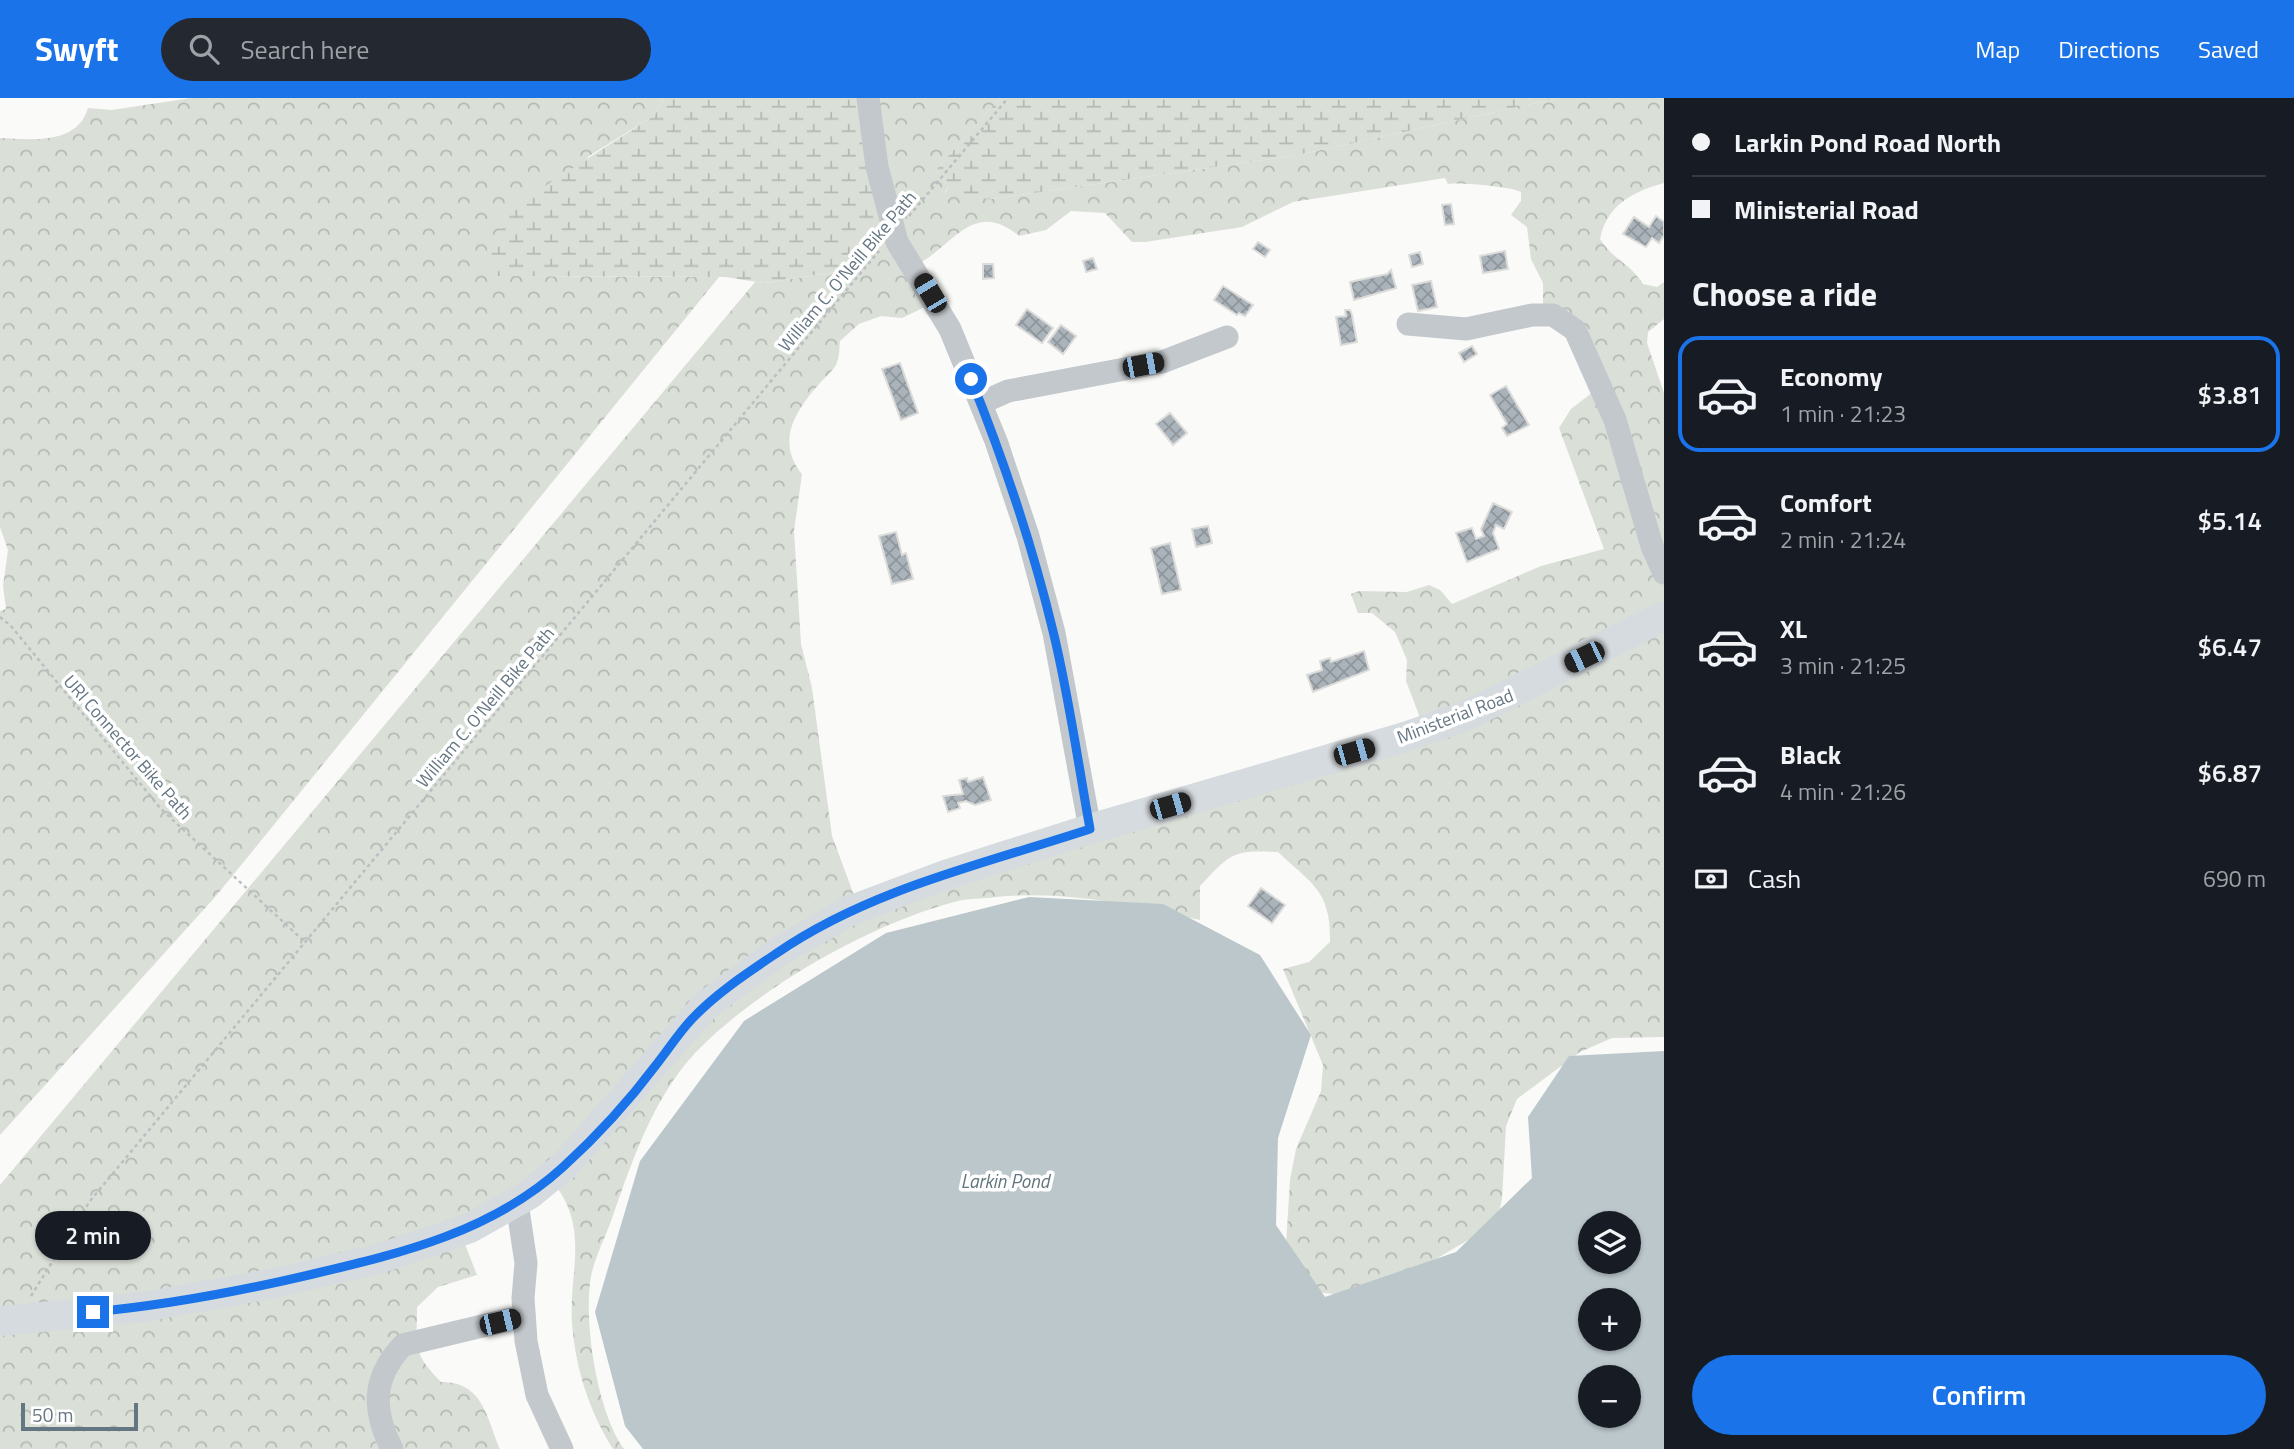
<!DOCTYPE html>
<html lang="en">
<head>
<meta charset="utf-8">
<style>
	:root { --surface:#171b24; --page:#242831; --text:#f1f3f6; --muted:#9ea1a6; --line:#363941; --accent:#1a73e8 }
	body { margin:0; font-family:"Titillium Web",sans-serif; background:var(--page); color:var(--text); height:100vh; display:flex; flex-direction:column; font-size:26px; white-space:nowrap }
	* { box-sizing:border-box; margin:0 }
	p { font-size:23px; color:var(--muted) }
	.icon { flex:none; width:38px; height:38px; fill:none; stroke:currentColor; stroke-width:2; stroke-linecap:round; stroke-linejoin:round }
	.map { position:relative; flex:1; overflow:hidden }
	.panel { display:flex; flex-direction:column; background:var(--surface); width:630px }
	.panel>* { flex:none }
	.guide { display:grid; align-content:center; height:154px; padding:0 28px; background:var(--surface) }
	.controls { position:absolute; left:1578px; top:1113px; display:grid; gap:14px }
	.controls a { display:grid; place-items:center; width:63px; height:63px; border-radius:50%; background:var(--surface); box-shadow:0 2px 5px #0004; font-size:35px }
	.scale { position:absolute; left:21px; bottom:18px; width:117px; box-sizing:border-box; padding-left:7px; border:4px solid #657683; border-top:0; font-size:19px; line-height:24px; white-space:nowrap; color:#657683; -webkit-text-stroke:5px #fff; paint-order:stroke }
	.end { position:absolute; width:32px; height:32px; margin:-16px; border:9px solid #1a73e8; background:#fff; box-shadow:0 0 0 4px #fff }
	.from { border-radius:50% }
	.bubble { position:absolute; height:49px; border-radius:24px; background:var(--surface); box-shadow:0 2px 5px #0004; font-size:23px; font-weight:600; line-height:49px; text-align:center }
	.car { position:absolute; width:21px; height:42px; margin:-21px -10px; border-radius:9px; box-shadow:0 0 5px 2px #0007; background:linear-gradient(#222 24%,#8ab4d8 0 40%,#222 0 76%,#8ab4d8 0 86%,#222 0) }
	.guide b { display:flex; align-items:center; gap:24px; height:66px; font-size:26px }
	.guide b+b { border-top:2px solid var(--line) }
	.guide i { width:18px; height:18px; background:var(--text) }
	ul { padding:0; list-style:none }
	li { display:flex; align-items:center; gap:21px; height:116px; margin:0 14px 10px; padding:0 14px; border:4px solid transparent; border-radius:21px }
	li div { flex:1 }
	li b { display:block; font-size:26px }
	li em { font-style:normal; font-weight:600 }
	li.current { border-color:var(--accent) }
	li>.icon { width:63px; height:63px; stroke-width:1.5 }
	h2 { padding:0 28px; font-size:32px; line-height:84px }
	.pay { display:flex; align-items:center; gap:18px; height:77px; padding:0 28px; font-size:26px }
	.pay p { margin-inline-start:auto }
	.button { display:flex; gap:14px; margin-top:auto; padding:14px 28px }
	.button a { flex:1; height:80px; border-radius:42px; background:var(--accent); color:#fff; font-size:28px; font-weight:600; line-height:80px; text-align:center }
	header { display:flex; align-items:center; gap:42px; box-sizing:border-box; height:98px; padding:0 35px; background:var(--accent); color:#fff }
	header strong { font-size:33px }
	nav { display:flex; gap:38px; margin-inline-start:auto; font-size:24px }
	.search { width:490px; height:63px; background:var(--page); display:flex; align-items:center; gap:18px; box-sizing:border-box; padding:0 24px; border-radius:38px; color:var(--muted); font-size:26px }
	main { display:flex; flex:1; min-height:0 }
	.map>svg:first-child { display:block }
	.forest { fill:url(#forest-crowns); fill-rule:evenodd }
	.wetland { fill:url(#wetland-marsh) }
	.water { fill:#bbc7cb; fill-rule:evenodd }
	.building { fill:url(#building-cross-hatch); stroke:#dcdcda; stroke-width:2 }
	.lines { fill:none; stroke-linecap:round; stroke-linejoin:round }
	.path { stroke:#bbbfc2; stroke-width:2.5; stroke-dasharray:3.5 3.5; stroke-linecap:butt }
	.minor { stroke:#c3c8cc; stroke-width:23 }
	.major { stroke:#d6dbdf; stroke-width:30 }
	.route { stroke:#1a73e8; stroke-width:9 }
	.labels { text-anchor:middle; dominant-baseline:central; stroke-width:7; stroke-linejoin:round; paint-order:stroke }
	.street-label { font-size:18px; fill:#657683; stroke:#fff }
	.water-label { font-size:19px; font-style:italic; fill:#60757c; stroke:#fff }
</style>
</head>
<body>
<header>
<strong>Swyft</strong>
<div class="search"><svg class="icon" aria-label="search" viewBox="0 0 24 24"><circle cx="10" cy="10" r="6"/><path d="M15 15l6 6"/></svg>Search here</div>
<nav><a>Map</a><a>Directions</a><a>Saved</a></nav>
</header>
<main>
<div class="map">
<svg width="1664" height="1351" viewBox="0 0 1664 1351">
	<defs>
		<pattern id="forest-crowns" width="20" height="18" patternUnits="userSpaceOnUse" patternTransform="scale(1.75)"><rect width="20" height="18" fill="#dadfd7"/><path d="M2 6a3 3 0 1 1 6 0M12 15a3 3 0 1 1 6 0" fill="none" stroke="#b4b9b4"/></pattern>
		<pattern id="wetland-marsh" width="20" height="14" patternUnits="userSpaceOnUse" patternTransform="scale(1.75)"><rect width="20" height="14" fill="#dadfd7"/><path d="M1 5h8M5 5V1M11 12h8M15 12V8" fill="none" stroke="#b4b9b4"/></pattern>
		<pattern id="building-cross-hatch" width="8" height="8" patternUnits="userSpaceOnUse" patternTransform="scale(1.75)"><rect width="8" height="8" fill="#aab3b9"/><path d="M0 0l8 8M0 8l8-8" fill="none" stroke="#8e969c"/></pattern>
	</defs>
	<rect width="100%" height="100%" fill="#fafaf8"/>
	<g class="forest">
		<path d="M191 0H663L655 17 589 58 495 178 719 179 216 798 0 1037V513L6 511 3 488 8 452 0 429V40C30 41 77 48 88 10L112 12Z"/>
		<path d="M869 0H1000L936 72 949 89 945 94 991 101 1298 57 1559 0H1664V85C1632 94 1607 107 1600 141 1614 163 1628 163 1643 186L1657 189 1664 184V221L1648 234 1647 245 1664 295V939L1612 940 1580 954 1517 1001 1506 1028 1502 1101 1498 1119 1485 1132 1370 1200 1315 1194 1286 1147 1290 1082 1296 1051 1321 993 1323 967 1283 871 1309 864 1330 844C1331 793 1313 787 1278 754 1232 752 1231 755 1200 788V822C1131 807 1067 792 996 799 982 801 967 800 954 804 868 827 758 890 696 954 652 1001 632 1064 611 1123 605 1140 595 1159 591 1178 583 1223 597 1314 624 1351H613C589 1313 575 1269 572 1224 569 1171 590 1131 553 1084L461 1136 477 1177 438 1189 417 1209C417 1249 412 1254 441 1284 483 1284 486 1318 500 1351H0V1087L755 184 765 185 847 172ZM1445 80 1448 86C1459 84 1513 89 1521 94V103L1511 117 1527 129 1531 161 1543 185V220L1599 265 1607 283 1571 311 1559 330 1604 451 1541 468 1452 506 1440 492 1429 487 1407 494 1359 493 1351 496 1358 515H1372L1395 534 1407 562 1406 583 1424 630 855 800 832 738 812 590 801 546 794 433 802 376C775 343 796 312 820 285 825 279 835 272 837 264 840 258 839 249 840 243L859 226 881 218 902 220 927 208 914 168C952 151 972 99 1019 138L1046 132 1071 113 1105 115 1132 144H1145L1242 129 1293 104Z"/>
	</g>
	<g class="wetland">
		<polygon points="663,0 869,0 895,129 847,172 764,185 725,179 495,178 488,152 517,106 655,17"/>
		<polygon points="1000,0 1559,0 1298,57 991,101 945,95 949,89 936,72"/>
	</g>
	<path class="water" d="M1029 799 1163 806 1260 857 1311 937 1278 1040 1276 1127 1325 1199 1456 1154 1532 1080 1528 1019 1569 958 1664 953V1351H643L625 1328 595 1214 640 1063 744 923 886 835ZM1591 1125H1629V1164H1591ZM1591 1202H1629V1241H1591ZM1591 1279H1629V1318H1591Z"/>
	<g class="building">
		<polygon points="1451,106 1454,126 1445,127 1442,107"/>
		<polygon points="1656,118 1664,124 1664,137 1659,145 1652,140 1646,149 1623,136 1634,119 1649,129"/>
		<polygon points="1258,144 1270,152 1265,159 1253,151"/>
		<polygon points="1505,153 1508,171 1483,175 1480,158"/>
		<polygon points="1420,154 1423,166 1412,169 1409,157"/>
		<polygon points="1093,160 1097,171 1086,174 1083,163"/>
		<polygon points="983,166 993,166 994,180 983,181"/>
		<polygon points="1391,172 1396,190 1354,202 1350,184 1387,176"/>
		<polygon points="1431,183 1437,209 1418,213 1412,187"/>
		<polygon points="1223,188 1253,207 1245,218 1239,215 1237,217 1214,202"/>
		<polygon points="1027,211 1053,230 1042,245 1016,227"/>
		<polygon points="1345,212 1350,212 1352,217 1357,244 1341,247 1336,219 1346,218"/>
		<polygon points="1061,227 1076,238 1063,256 1048,244"/>
		<polygon points="1472,248 1477,256 1464,264 1459,255"/>
		<polygon points="900,265 918,315 901,322 882,271"/>
		<polygon points="1506,288 1529,327 1507,338 1502,330 1507,326 1490,297"/>
		<polygon points="1170,315 1187,335 1173,347 1156,326"/>
		<polygon points="1493,405 1512,414 1504,431 1496,427 1493,435 1499,451 1467,464 1456,435 1472,430 1476,441 1484,438 1481,431"/>
		<polygon points="1208,428 1212,445 1196,449 1192,431"/>
		<polygon points="896,434 902,457 906,455 913,481 892,486 879,438"/>
		<polygon points="1170,445 1181,492 1162,496 1151,450"/>
		<polygon points="1364,553 1369,572 1313,594 1307,577 1322,572 1320,563 1330,560 1331,564"/>
		<polygon points="983,679 991,702 975,707 966,703 958,705 960,710 948,714 943,698 963,696 959,682 967,680 968,684"/>
		<polygon points="1261,790 1285,807 1272,825 1248,808"/>
	</g>
	<g class="lines">
		<g class="path">
			<polyline points="909,118 1008,0"/>
			<polyline points="0,519 11,528 161,711 306,845"/>
			<polyline points="31,1198 90,1103 879,153"/>
		</g>
		<g class="minor">
			<polyline points="868,0 877,69 897,144 950,231 996,343 1028,438 1054,535 1090,731"/>
			<polyline points="1408,226 1466,231 1532,217 1553,217 1575,232 1615,322 1652,448 1664,475"/>
			<polyline points="981,305 1008,293 1162,264 1227,239"/>
			<polyline points="517,1105 526,1165 523,1200 526,1243 537,1297 562,1351"/>
			<path d="M392 1351C372 1312 372 1280 403 1247L524 1218"/>
		</g>
		<polyline class="major" points="0,1223 144,1209 270,1186 378,1161 470,1130 530,1096 563,1069 706,907 778,854 849,813 945,777 1090,731 1405,639 1463,619 1664,518"/>
	</g>
	<g class="lines">
		<path class="route" d="M93 1214C167 1207 241 1193 313 1176 403 1155 493 1133 563 1069 596 1039 629 1003 656 967 668 952 678 936 691 922 715 896 747 875 777 855 870 791 984 766 1090 731 1078 665 1069 598 1053 533 1032 446 1004 363 971 281"/>
	</g>
	<g class="labels">
		<g class="street-label">
			<text transform="translate(847 173) rotate(-50)">William C. O'Neill Bike Path</text>
			<text transform="translate(485 609) rotate(-50)">William C. O'Neill Bike Path</text>
			<text transform="translate(1455 618) rotate(-21)">Ministerial Road</text>
			<text transform="translate(128 649) rotate(49)">URI Connector Bike Path</text>
		</g>
		<g class="water-label">
			<text x="1005" y="1082">Larkin Pond</text>
		</g>
	</g>
</svg>
<div class="controls">
<a><svg class="icon" aria-label="layers" viewBox="0 0 24 24"><path d="M12 4l9 5-9 5-9-5zM3 14l9 5 9-5"/></svg></a>
<a>+</a>
<a>−</a>
</div>
<div class="scale">50 m</div>
<i class="end from" style="left:971px;top:281px"></i>
<i class="end" style="left:93px;top:1214px"></i>
<div class="bubble" style="left:35px;top:1113px;width:116px">2 min</div>
<i class="car" style="left:930px;top:195px;rotate:329deg"></i>
<i class="car" style="left:1143px;top:267px;rotate:79deg"></i>
<i class="car" style="left:1584px;top:559px;rotate:244deg"></i>
<i class="car" style="left:1354px;top:654px;rotate:74deg"></i>
<i class="car" style="left:1170px;top:708px;rotate:74deg"></i>
<i class="car" style="left:500px;top:1224px;rotate:77deg"></i>
</div>
<section class="panel">
<div class="guide">
<b><i class="from"></i>Larkin Pond Road North</b>
<b><i></i>Ministerial Road</b>
</div>
<h2>Choose a ride</h2>
<ul>
<li class="current"><svg class="icon" aria-label="car" viewBox="0 0 24 24"><path d="M5 17H2v-5l4-1 3-4h7l3 4 3 1v5h-3M9 17h6M6 11h13"/><circle cx="7" cy="17" r="2"/><circle cx="17" cy="17" r="2"/></svg><div><b>Economy</b><p>1 min · 21:23</p></div><em>$3.81</em></li>
<li><svg class="icon" aria-label="car" viewBox="0 0 24 24"><path d="M5 17H2v-5l4-1 3-4h7l3 4 3 1v5h-3M9 17h6M6 11h13"/><circle cx="7" cy="17" r="2"/><circle cx="17" cy="17" r="2"/></svg><div><b>Comfort</b><p>2 min · 21:24</p></div><em>$5.14</em></li>
<li><svg class="icon" aria-label="car" viewBox="0 0 24 24"><path d="M5 17H2v-5l4-1 3-4h7l3 4 3 1v5h-3M9 17h6M6 11h13"/><circle cx="7" cy="17" r="2"/><circle cx="17" cy="17" r="2"/></svg><div><b>XL</b><p>3 min · 21:25</p></div><em>$6.47</em></li>
<li><svg class="icon" aria-label="car" viewBox="0 0 24 24"><path d="M5 17H2v-5l4-1 3-4h7l3 4 3 1v5h-3M9 17h6M6 11h13"/><circle cx="7" cy="17" r="2"/><circle cx="17" cy="17" r="2"/></svg><div><b>Black</b><p>4 min · 21:26</p></div><em>$6.87</em></li>
</ul>
<div class="pay"><svg class="icon" aria-label="cash" viewBox="0 0 24 24"><path d="M3 7h18v10H3z"/><circle cx="12" cy="12" r="2"/></svg>Cash<p>690 m</p></div>
<div class="button"><a>Confirm</a></div>
</section>
</main>
</body>
</html>
